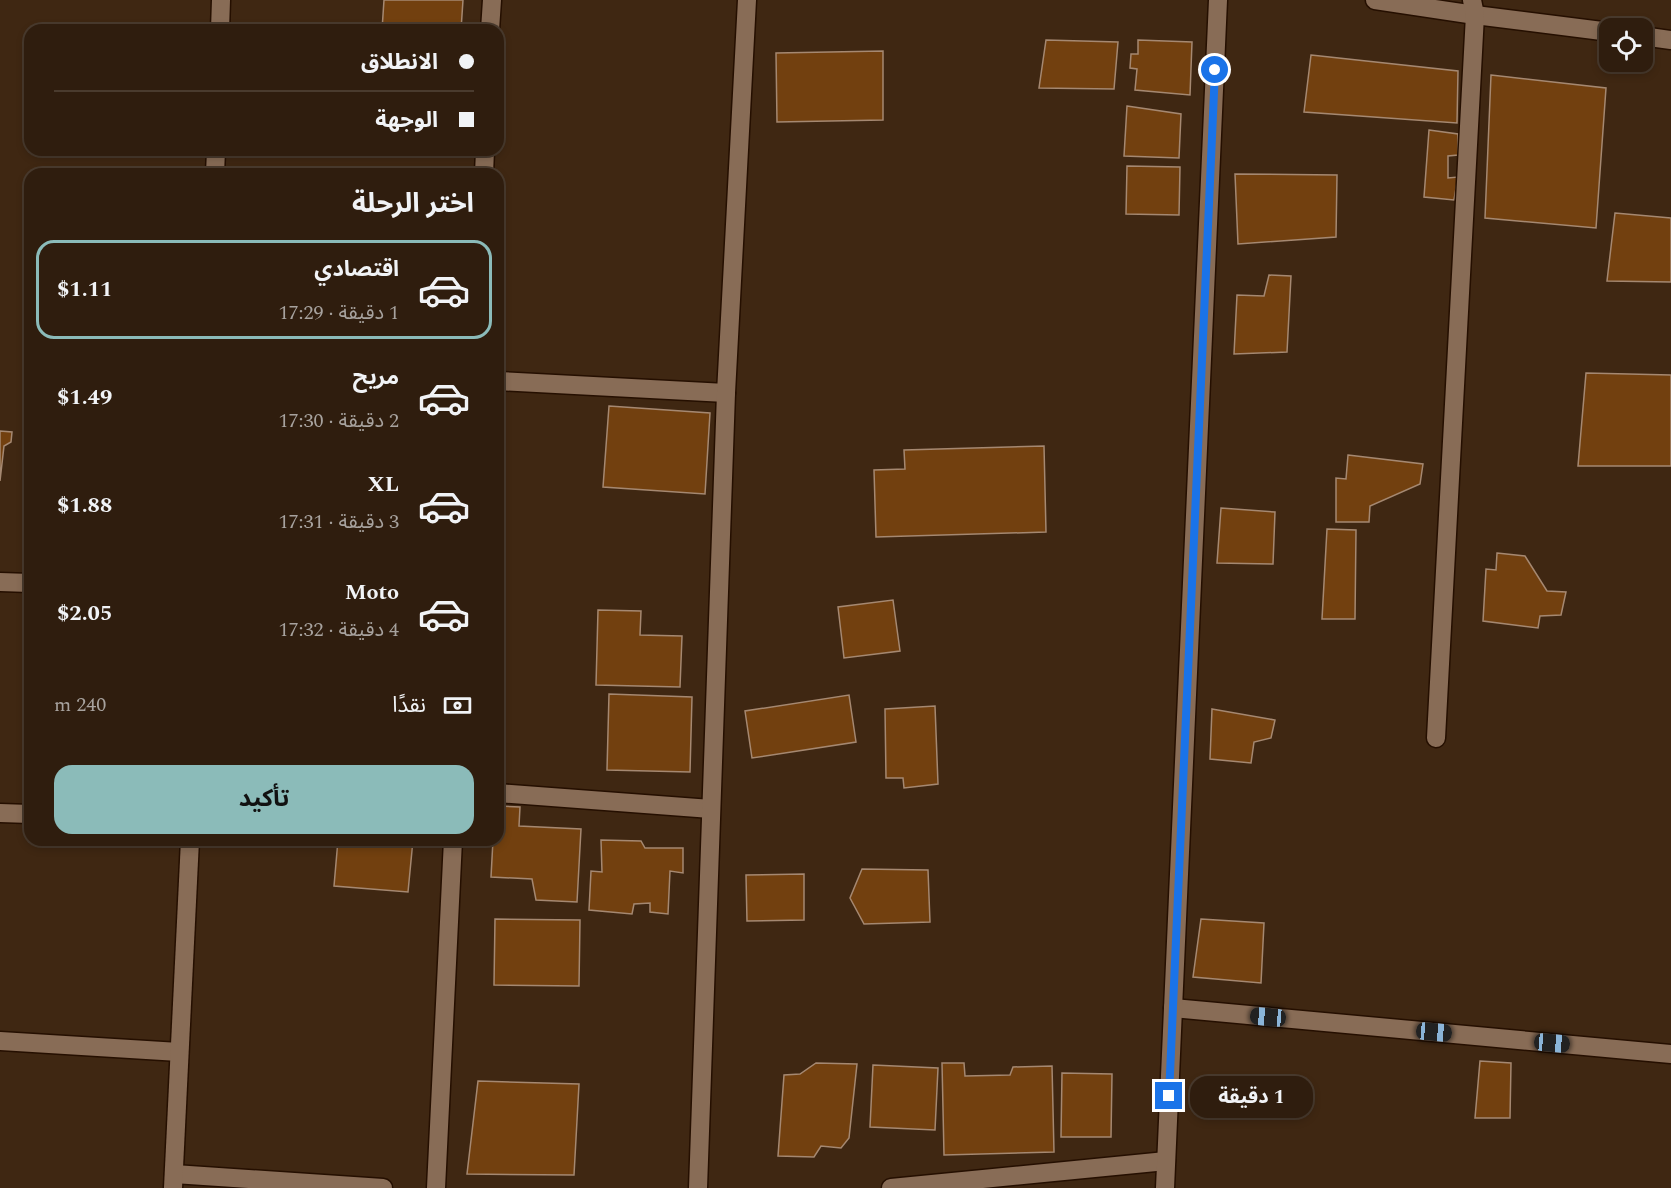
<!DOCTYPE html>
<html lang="ar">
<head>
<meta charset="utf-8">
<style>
	:root { --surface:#2f1d0e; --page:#3b2a1c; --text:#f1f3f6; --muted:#a7a29e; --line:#4a3b2e; --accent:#8bbbb9 }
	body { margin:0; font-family:Spectral,"Noto Sans Arabic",serif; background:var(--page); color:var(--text); direction:rtl; height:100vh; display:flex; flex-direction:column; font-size:22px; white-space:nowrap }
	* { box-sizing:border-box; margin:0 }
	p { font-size:20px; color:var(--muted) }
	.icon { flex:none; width:33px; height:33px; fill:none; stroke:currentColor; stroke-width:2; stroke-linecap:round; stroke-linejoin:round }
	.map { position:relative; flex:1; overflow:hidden; direction:ltr }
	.side { position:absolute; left:24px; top:168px; width:480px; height:678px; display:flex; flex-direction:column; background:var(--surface); border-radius:18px; box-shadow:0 3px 9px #0003,0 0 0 2px var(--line); direction:rtl }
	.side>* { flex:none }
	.guide { position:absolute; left:24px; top:24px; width:480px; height:132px; border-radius:18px; box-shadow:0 3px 9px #0003,0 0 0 2px var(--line); direction:rtl; display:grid; align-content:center; height:132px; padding:0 30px; background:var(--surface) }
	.fabs { position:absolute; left:1599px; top:18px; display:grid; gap:12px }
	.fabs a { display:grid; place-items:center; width:54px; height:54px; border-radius:12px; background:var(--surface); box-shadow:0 3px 9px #0003,0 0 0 2px var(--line); font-size:30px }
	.end { position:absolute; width:27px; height:27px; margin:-14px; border:8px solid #1a73e8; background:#fff; box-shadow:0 0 0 3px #fff }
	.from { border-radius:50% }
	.bubble { position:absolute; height:42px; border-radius:18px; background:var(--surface); box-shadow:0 3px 9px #0003,0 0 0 2px var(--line); font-size:20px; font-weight:700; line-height:42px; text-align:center; direction:rtl }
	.car { position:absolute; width:18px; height:36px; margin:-18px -9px; border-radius:8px; box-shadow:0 0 4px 2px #0007; background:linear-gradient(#222 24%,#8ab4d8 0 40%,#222 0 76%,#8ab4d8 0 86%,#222 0) }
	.guide b { display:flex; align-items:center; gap:21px; height:57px; font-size:22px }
	.guide b+b { border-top:2px solid var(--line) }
	.guide i { width:15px; height:15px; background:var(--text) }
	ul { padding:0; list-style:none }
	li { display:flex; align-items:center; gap:18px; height:99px; margin:0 12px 9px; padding:0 18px; border:3px solid transparent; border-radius:18px }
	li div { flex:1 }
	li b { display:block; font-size:22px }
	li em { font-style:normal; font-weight:700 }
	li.selected { border-color:var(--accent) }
	li>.icon { width:54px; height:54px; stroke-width:1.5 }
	h2 { padding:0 30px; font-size:27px; line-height:72px }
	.pay { display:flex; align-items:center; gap:15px; height:66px; padding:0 30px; font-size:22px }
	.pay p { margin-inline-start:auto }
	.primary-button { display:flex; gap:12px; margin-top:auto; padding:12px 30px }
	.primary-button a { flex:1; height:69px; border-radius:18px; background:var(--accent); color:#111; font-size:24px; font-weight:700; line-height:69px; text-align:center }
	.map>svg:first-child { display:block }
	.building { fill:#72400f; stroke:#a58871; stroke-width:1.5 }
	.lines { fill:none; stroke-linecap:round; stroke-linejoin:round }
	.street-casing { stroke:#250f00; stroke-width:21 }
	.secondary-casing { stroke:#250f00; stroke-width:21 }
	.street { stroke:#886c56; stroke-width:18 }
	.secondary { stroke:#886c56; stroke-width:18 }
	.route { stroke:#1a73e8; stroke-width:8 }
</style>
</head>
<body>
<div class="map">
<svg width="1671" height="1188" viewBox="0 0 1671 1188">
	<rect width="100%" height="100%" fill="#3f2712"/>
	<g class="building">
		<polygon points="384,0 463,0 461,30 382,30"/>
		<polygon points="1046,40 1118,42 1114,89 1039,88"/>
		<polygon points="1138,40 1192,42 1190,95 1135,90 1137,69 1130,68 1131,54 1138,54"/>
		<polygon points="883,51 883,120 777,122 776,53"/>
		<polygon points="1311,55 1458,71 1457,123 1304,112"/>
		<polygon points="1491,75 1606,88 1596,228 1485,218"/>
		<polygon points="1127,106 1181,114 1179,158 1124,156"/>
		<polygon points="1429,130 1458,134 1458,155 1448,156 1448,178 1458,177 1454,200 1424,197"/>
		<polygon points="1127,166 1180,167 1179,215 1126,214"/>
		<polygon points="1235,174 1337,175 1336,237 1238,244"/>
		<polygon points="1615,213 1671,218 1671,282 1607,281"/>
		<polygon points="1269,275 1291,276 1287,352 1234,354 1237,295 1264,296"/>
		<polygon points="1586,373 1671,375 1671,466 1578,466"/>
		<polygon points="609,406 710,413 705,494 603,487"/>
		<polygon points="0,431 12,432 11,442 4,446 0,481"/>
		<polygon points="1044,446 1046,532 876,537 874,470 905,469 904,450"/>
		<polygon points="1348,455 1423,464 1420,484 1370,506 1369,522 1336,522 1336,478 1346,479"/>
		<polygon points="1221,508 1275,512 1273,564 1217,563"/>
		<polygon points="1327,529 1356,530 1355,619 1322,619"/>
		<polygon points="1497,553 1525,556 1547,591 1566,592 1561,615 1540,616 1538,628 1483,621 1486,569 1496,570"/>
		<polygon points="893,600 900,651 844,658 838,607"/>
		<polygon points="598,610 641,611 640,635 682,636 680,687 596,685"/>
		<polygon points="609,694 692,697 690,772 607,770"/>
		<polygon points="849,695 856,742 752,758 745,711"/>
		<polygon points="935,706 938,784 904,788 903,778 886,778 885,709"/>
		<polygon points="1212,709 1275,720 1271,738 1254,742 1251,763 1210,759"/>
		<polygon points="498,806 520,807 519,826 581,829 577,902 536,900 532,879 491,877 493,840 498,840"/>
		<polygon points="338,840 413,840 408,892 334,886"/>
		<polygon points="601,840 641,841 645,848 683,848 683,873 670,871 668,914 650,912 650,903 634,904 632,914 589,910 591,871 602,872"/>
		<polygon points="862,869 928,870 930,922 864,924 850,898"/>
		<polygon points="804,874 804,920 747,921 746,875"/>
		<polygon points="495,919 580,920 579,986 494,985"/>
		<polygon points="1201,919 1264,923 1261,983 1193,977"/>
		<polygon points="1480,1061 1511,1063 1510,1118 1475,1118"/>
		<polygon points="816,1063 857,1064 849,1138 841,1148 821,1146 814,1157 778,1156 784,1075 800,1074"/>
		<polygon points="942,1063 964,1063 965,1076 1010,1075 1013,1067 1052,1066 1054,1152 944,1155"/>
		<polygon points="873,1065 938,1068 935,1130 870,1127"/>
		<polygon points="1062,1073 1112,1074 1111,1137 1061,1137"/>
		<polygon points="478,1081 579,1084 574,1175 467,1174"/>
	</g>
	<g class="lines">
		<defs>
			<g id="street">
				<polyline points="1375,0 1475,15 1610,32"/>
				<polyline points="490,30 492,0"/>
				<polyline points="1642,36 1671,40"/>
				<polyline points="484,174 485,150"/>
				<polyline points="498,381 726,393"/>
				<polyline points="0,582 30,583"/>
				<polyline points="1436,738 1475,15 1472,0"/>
				<polyline points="498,793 711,809"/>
				<polyline points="0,813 30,814"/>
				<polyline points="1173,1008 1671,1054"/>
				<polyline points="0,1041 179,1052"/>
				<polyline points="174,1174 383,1188"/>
				<polyline points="436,1188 453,840"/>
				<polyline points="698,1188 726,393 747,0"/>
				<polyline points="891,1188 1166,1161"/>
				<polyline points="1165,1188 1218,0"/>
			</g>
			<g id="secondary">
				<polyline points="220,30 221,0"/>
				<polyline points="215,174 216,150"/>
				<polyline points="173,1188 190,840"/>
			</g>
		</defs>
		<use href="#street" class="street-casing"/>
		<use href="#secondary" class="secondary-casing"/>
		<use href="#street" class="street"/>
		<use href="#secondary" class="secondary"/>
	</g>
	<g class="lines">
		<polyline class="route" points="1169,1096 1215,70"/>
	</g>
</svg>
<div class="fabs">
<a><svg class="icon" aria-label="locate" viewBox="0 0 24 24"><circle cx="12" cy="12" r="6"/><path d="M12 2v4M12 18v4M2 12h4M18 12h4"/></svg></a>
</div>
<i class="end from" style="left:1215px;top:70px"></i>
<i class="end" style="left:1169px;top:1096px"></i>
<div class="bubble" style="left:1190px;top:1076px;width:123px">1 دقيقة</div>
<i class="car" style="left:1268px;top:1017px;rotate:275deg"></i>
<i class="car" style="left:1434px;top:1032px;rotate:95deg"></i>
<i class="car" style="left:1552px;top:1043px;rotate:95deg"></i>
<div class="guide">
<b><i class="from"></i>الانطلاق</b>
<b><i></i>الوجهة</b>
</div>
<section class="side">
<h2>اختر الرحلة</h2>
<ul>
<li class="selected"><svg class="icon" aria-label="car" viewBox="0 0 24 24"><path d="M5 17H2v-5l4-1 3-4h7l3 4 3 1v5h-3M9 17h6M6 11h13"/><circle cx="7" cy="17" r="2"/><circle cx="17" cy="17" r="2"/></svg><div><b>اقتصادي</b><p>1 دقيقة · 17:29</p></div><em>$1.11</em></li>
<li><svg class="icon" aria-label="car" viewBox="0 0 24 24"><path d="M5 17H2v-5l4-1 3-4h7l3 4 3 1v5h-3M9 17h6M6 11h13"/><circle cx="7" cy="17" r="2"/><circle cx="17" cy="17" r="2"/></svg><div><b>مريح</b><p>2 دقيقة · 17:30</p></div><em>$1.49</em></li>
<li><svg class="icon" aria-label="car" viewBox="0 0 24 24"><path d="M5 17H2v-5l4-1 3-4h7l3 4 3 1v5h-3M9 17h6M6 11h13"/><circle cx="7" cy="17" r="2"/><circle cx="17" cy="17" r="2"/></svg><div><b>XL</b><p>3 دقيقة · 17:31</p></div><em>$1.88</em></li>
<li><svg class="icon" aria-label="car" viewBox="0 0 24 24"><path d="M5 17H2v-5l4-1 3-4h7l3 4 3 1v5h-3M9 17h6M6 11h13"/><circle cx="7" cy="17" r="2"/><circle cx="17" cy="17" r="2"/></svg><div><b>Moto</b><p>4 دقيقة · 17:32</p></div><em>$2.05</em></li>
</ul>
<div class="pay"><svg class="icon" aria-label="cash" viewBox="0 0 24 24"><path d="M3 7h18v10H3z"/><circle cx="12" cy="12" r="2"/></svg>نقدًا<p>240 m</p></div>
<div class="primary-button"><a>تأكيد</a></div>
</section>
</div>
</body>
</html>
